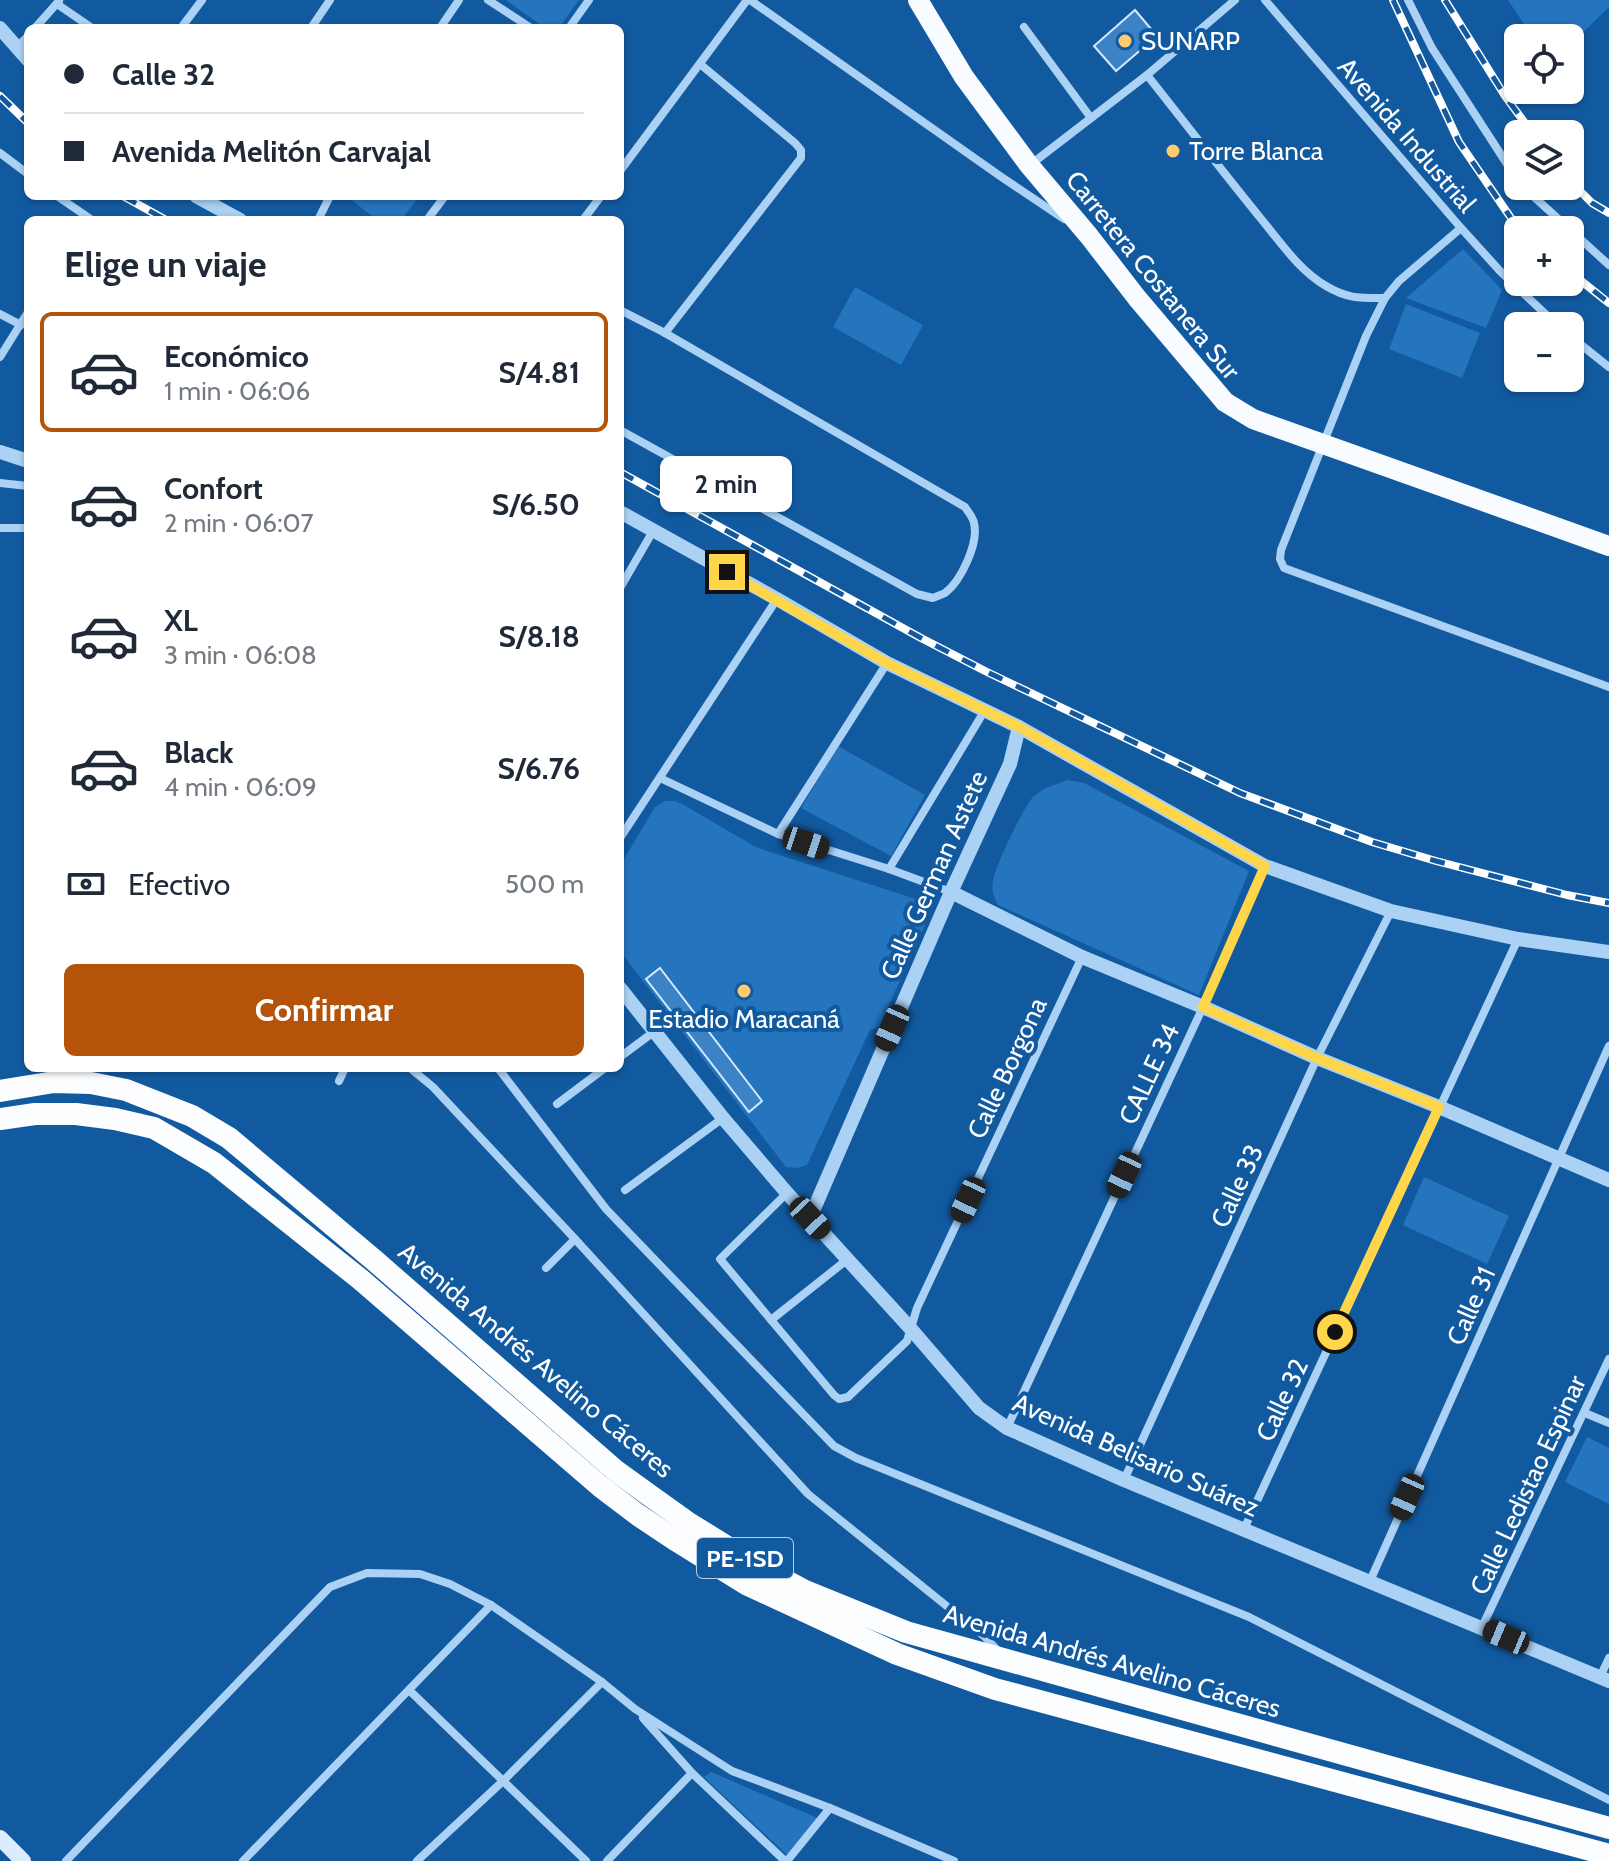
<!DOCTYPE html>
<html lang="es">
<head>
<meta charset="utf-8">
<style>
	:root { --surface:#fff; --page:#f6f6f7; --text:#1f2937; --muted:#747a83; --line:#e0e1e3; --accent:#b45309 }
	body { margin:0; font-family:Cabin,sans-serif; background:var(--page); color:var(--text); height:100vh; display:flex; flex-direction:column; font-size:30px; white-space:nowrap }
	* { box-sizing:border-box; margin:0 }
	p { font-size:26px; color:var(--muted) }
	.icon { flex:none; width:44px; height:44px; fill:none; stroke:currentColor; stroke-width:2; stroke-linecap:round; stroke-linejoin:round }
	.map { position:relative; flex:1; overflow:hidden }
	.side { position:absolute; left:24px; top:216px; width:600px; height:856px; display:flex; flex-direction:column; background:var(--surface); border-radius:12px; box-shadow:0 2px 6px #0004 }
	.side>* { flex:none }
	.guide { position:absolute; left:24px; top:24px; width:600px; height:176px; border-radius:12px; box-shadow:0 2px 6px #0004; display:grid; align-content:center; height:176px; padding:0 40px; background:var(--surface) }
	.buttons { position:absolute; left:1504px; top:24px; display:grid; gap:16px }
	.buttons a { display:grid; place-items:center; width:80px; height:80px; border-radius:12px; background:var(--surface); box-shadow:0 2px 6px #0004; font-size:40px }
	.end { position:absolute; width:36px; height:36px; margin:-18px; border:10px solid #ffd54a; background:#111; box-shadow:0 0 0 4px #111 }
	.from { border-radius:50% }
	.bubble { position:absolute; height:56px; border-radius:12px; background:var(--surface); box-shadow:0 2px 6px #0004; font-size:26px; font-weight:700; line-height:56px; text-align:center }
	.car { position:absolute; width:24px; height:48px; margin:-24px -12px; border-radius:10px; box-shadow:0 0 6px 2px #0007; background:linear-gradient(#222 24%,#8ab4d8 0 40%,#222 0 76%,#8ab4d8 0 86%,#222 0) }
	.guide b { display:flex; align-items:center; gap:28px; height:76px; font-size:30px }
	.guide b+b { border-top:2px solid var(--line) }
	.guide i { width:20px; height:20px; background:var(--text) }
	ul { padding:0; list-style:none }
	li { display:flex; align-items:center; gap:24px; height:120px; margin:0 16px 12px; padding:0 24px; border:4px solid transparent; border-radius:12px }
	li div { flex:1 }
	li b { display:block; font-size:30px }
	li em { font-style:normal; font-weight:700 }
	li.active { border-color:var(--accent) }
	li>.icon { width:72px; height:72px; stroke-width:1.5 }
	h2 { padding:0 40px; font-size:36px; line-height:96px }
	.pay { display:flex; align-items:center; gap:20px; height:88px; padding:0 40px; font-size:30px }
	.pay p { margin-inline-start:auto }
	.primary-button { display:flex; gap:16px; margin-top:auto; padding:16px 40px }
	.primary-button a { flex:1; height:92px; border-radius:12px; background:var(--accent); color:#fff; font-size:32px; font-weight:700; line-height:92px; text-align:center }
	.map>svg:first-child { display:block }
	.green { fill:#2574be }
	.building { fill:#3c83c6; stroke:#d3e9fe; stroke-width:2 }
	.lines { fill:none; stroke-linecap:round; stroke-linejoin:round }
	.minor { stroke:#abd1f4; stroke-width:8 }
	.tertiary { stroke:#abd1f4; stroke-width:14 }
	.secondary { stroke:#dbecfd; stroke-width:16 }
	.primary { stroke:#f8fbff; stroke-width:20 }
	.trunk { stroke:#fcfdff; stroke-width:22 }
	.rail-casing { stroke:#fff; stroke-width:8 }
	.rail { stroke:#125aa0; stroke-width:5; stroke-dasharray:15; stroke-linecap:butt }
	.route { stroke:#ffd54a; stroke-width:10 }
	.poi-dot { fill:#ffcb6e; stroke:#125aa0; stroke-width:3 }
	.labels { text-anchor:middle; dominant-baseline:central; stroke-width:8; stroke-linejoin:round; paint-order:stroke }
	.shield { fill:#125aa0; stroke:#b8cee2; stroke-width:2 }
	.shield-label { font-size:24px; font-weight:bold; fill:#fff }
	.poi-label { font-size:26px; fill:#fff; stroke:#125aa0; text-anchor:start }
	.street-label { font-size:26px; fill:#fff; stroke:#125aa0 }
</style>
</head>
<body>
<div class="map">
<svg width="1609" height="1861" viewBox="0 0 1609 1861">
	<rect width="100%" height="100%" fill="#125aa0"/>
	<g class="green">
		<polygon points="506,0 579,0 559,28 545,28"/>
		<polygon points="1508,0 1609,0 1609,7 1570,45 1570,38 1533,38"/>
		<polygon points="350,196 420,196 401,220 377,220 349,198"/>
		<polygon points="1463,249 1502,290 1486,328 1406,298"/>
		<polygon points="855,287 923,325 901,365 833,327"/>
		<polygon points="1406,304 1480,333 1462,378 1389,349"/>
		<polygon points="838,746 925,795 891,856 801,808"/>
		<path d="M1068 780 1084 783 1249 871 1199 995 998 905C994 897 991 891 993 881 995 866 1024 806 1034 796 1044 787 1057 784 1068 780Z"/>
		<polygon points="665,801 675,801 684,805 754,846 767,851 925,902 929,906 930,914 879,1027 870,1030 807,1165 797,1168 786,1167 620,951 620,866 655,807"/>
		<polygon points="1424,1177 1509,1216 1487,1264 1403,1225"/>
		<polygon points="1587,1437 1609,1448 1609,1504 1565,1482"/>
		<polygon points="711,1772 822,1820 787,1855 704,1777"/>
	</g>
	<g class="building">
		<polygon points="1135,10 1157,36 1116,71 1094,46"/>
		<polygon points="660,968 762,1101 749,1112 646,979"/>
	</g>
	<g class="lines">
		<g class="minor">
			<polyline points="488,0 531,28"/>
			<polyline points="750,0 1000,176 1064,219"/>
			<polyline points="1265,0 1461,228 1500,271 1558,326"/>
			<polyline points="1408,0 1432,48 1518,181"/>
			<polyline points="57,4 92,28"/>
			<polyline points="1024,27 1091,118"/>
			<polyline points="35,28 59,1"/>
			<polyline points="181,28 202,0"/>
			<polyline points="311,28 330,0"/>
			<polyline points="440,28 459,0"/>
			<polyline points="569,28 589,0"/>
			<polyline points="17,47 28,36"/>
			<path d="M1147 75C1185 123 1223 172 1262 220 1281 243 1299 270 1326 286 1348 299 1360 298 1385 298"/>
			<polyline points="0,153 28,174"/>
			<polyline points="1030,165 1147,75 1235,0"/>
			<polyline points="620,171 747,0"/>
			<polyline points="1522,186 1609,265"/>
			<polyline points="57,196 92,220"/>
			<polyline points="318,220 330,196"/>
			<polyline points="427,220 445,196"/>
			<polyline points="583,220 601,196"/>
			<polyline points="1461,228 1399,281 1385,298 1366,336 1281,550 1280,559 1284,568 1609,687"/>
			<path d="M620 310 665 333 965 507C968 512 973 517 974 523 979 543 961 581 945 593 941 595 937 596 933 598L917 594 620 430"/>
			<polyline points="0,314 21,325"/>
			<polyline points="665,333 801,158 801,150 795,143 700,64"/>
			<polyline points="1570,336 1609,367"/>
			<polyline points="0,357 28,312"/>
			<polyline points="0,483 28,486"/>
			<polyline points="0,528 28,528"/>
			<polyline points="620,588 653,531"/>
			<polyline points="660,778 778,834 889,869 951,892"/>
			<polyline points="778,834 887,663"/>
			<polyline points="620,838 777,599"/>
			<polyline points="889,869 985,710"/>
			<polyline points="620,1057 655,1031"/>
			<polyline points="410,1068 433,1087 575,1239 808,1494 985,1637 999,1652"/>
			<polyline points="498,1068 606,1209 834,1446 856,1458 1249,1617 1609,1800"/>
			<polyline points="339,1081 345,1068"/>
			<polyline points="557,1104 605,1068"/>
			<polyline points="625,1190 723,1118"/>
			<polyline points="787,1193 720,1259 834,1395 839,1399 848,1397 907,1341 917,1308 1082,957"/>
			<polyline points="546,1268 575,1239"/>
			<polyline points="771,1320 848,1259"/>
			<polyline points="1585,1413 1609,1423"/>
			<polyline points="1007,1428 1203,1007 1265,866"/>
			<polyline points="1124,1480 1317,1058 1391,911"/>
			<polyline points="1244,1529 1518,939"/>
			<polyline points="1370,1581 1609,1046"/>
			<polyline points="1482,1627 1609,1359"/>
			<polyline points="1600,1677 1609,1658"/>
			<polyline points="409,1690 586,1861"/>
			<polyline points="643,1718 692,1773 785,1861"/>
			<polyline points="66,1861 330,1587 367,1573 420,1574 450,1584 491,1605 602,1682 635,1709 732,1771 830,1808 954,1861"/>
			<polyline points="243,1861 491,1605"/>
			<polyline points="417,1861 503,1781 602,1682"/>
			<polyline points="607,1861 692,1773"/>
			<polyline points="787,1861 830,1808"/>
		</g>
		<g class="tertiary">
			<polyline points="0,28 28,60"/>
			<polyline points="196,196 240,220"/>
			<polyline points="0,452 28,461"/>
			<polyline points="620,512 777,599 887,663 1019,727 1265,866 1391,911 1518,939 1609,952"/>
			<polyline points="951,892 1082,957 1203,1007 1317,1058 1439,1107 1609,1180"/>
			<polyline points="620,988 723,1118 787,1193 911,1329 979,1408 1007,1428 1124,1480 1609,1681"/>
			<polyline points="810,1218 951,892 1010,764 1019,727"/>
		</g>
		<polyline class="secondary" points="0,1838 23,1861"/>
		<polyline class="primary" points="918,0 964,77 1029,165 1089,236 1137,298 1225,402 1253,419 1609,546"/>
		<g class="trunk">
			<polyline points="0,1091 54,1082 91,1083 126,1090 192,1116 229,1138 374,1260 616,1471 652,1497 687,1522 758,1566 805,1591 906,1632 1609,1828"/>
			<polyline points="0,1119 35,1114 76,1114 115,1119 154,1128 214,1163 360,1279 601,1487 638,1515 677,1541 746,1584 897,1654 995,1689 1609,1855"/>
		</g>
		<defs>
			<g id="rail">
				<polyline points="1393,0 1459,142 1513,221 1523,230"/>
				<polyline points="1445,0 1505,96 1533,134"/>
				<polyline points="0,96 28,123"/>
				<polyline points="1570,181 1592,203 1609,213"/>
				<polyline points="123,196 166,220"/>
				<polyline points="1570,272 1609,303"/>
				<polyline points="620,472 921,638 987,672 1240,793 1372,842 1436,861 1567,895 1609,903"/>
			</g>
		</defs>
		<use href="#rail" class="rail-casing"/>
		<use href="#rail" class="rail"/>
	</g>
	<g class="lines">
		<polyline class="route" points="727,572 887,663 1019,727 1265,866 1203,1007 1317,1058 1439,1107 1335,1332"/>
	</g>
	<g class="poi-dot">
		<circle cx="1125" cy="41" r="8"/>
		<circle cx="1173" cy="151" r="8"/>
		<circle cx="744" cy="991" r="8"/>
	</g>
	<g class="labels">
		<rect class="shield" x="697" y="1538" width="96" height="40" rx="6"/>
		<g class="shield-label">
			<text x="745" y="1558">PE-1SD</text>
		</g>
		<g class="poi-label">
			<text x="1141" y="41">SUNARP</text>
			<text x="1189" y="151">Torre Blanca</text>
			<text x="744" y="1019" text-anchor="middle">Estadio Maracaná</text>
		</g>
		<g class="street-label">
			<text transform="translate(1407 135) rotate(49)">Avenida Industrial</text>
			<text transform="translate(1153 275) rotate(51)">Carretera Costanera Sur</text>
			<text transform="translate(934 875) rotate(-66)">Calle German Astete</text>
			<text transform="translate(1007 1068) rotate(-65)">Calle Borgona</text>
			<text transform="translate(1149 1074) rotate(-65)">CALLE 34</text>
			<text transform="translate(1237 1186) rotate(-65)">Calle 33</text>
			<text transform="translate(1471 1306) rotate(-66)">Calle 31</text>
			<text transform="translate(536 1360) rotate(40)">Avenida Andrés Avelino Cáceres</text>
			<text transform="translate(1282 1400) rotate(-65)">Calle 32</text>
			<text transform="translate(1136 1455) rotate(24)">Avenida Belisario Suárez</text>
			<text transform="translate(1528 1485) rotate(-65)">Calle Ledistao Espinar</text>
			<text transform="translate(1112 1661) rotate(16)">Avenida Andrés Avelino Cáceres</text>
		</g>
	</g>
</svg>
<div class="buttons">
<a><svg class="icon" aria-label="locate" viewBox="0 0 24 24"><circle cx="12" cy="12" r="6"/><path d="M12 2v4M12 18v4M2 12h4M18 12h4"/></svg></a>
<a><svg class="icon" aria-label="layers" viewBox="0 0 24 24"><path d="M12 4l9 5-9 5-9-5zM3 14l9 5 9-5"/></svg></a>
<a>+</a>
<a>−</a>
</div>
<i class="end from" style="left:1335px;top:1332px"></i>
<i class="end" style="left:727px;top:572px"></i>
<div class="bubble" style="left:660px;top:456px;width:132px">2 min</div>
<i class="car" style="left:806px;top:843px;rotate:108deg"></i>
<i class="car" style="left:892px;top:1028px;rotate:204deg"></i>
<i class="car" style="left:1124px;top:1175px;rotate:205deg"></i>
<i class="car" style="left:968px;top:1200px;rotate:205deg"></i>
<i class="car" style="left:810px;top:1218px;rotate:137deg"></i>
<i class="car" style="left:1407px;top:1497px;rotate:204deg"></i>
<i class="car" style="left:1506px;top:1637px;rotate:293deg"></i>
<div class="guide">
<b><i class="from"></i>Calle 32</b>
<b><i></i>Avenida Melitón Carvajal</b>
</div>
<section class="side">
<h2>Elige un viaje</h2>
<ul>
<li class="active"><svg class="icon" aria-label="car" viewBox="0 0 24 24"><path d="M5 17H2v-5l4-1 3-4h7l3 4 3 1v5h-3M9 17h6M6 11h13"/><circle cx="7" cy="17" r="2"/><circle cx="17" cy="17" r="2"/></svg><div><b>Económico</b><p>1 min · 06:06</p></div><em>S/4.81</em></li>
<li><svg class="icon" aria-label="car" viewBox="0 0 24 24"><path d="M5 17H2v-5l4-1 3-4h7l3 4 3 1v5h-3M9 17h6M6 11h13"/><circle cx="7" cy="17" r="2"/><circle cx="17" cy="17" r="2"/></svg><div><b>Confort</b><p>2 min · 06:07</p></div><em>S/6.50</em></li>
<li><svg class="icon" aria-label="car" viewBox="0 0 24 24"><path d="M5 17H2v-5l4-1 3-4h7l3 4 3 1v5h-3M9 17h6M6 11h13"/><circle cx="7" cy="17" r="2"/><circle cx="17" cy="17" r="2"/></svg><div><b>XL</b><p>3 min · 06:08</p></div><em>S/8.18</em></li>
<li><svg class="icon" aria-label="car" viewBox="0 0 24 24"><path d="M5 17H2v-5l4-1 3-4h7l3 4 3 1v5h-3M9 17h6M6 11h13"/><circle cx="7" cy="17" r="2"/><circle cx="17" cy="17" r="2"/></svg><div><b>Black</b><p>4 min · 06:09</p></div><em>S/6.76</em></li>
</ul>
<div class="pay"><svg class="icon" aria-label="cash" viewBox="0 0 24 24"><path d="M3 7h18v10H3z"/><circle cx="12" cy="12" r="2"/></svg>Efectivo<p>500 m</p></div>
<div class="primary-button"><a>Confirmar</a></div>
</section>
</div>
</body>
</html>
